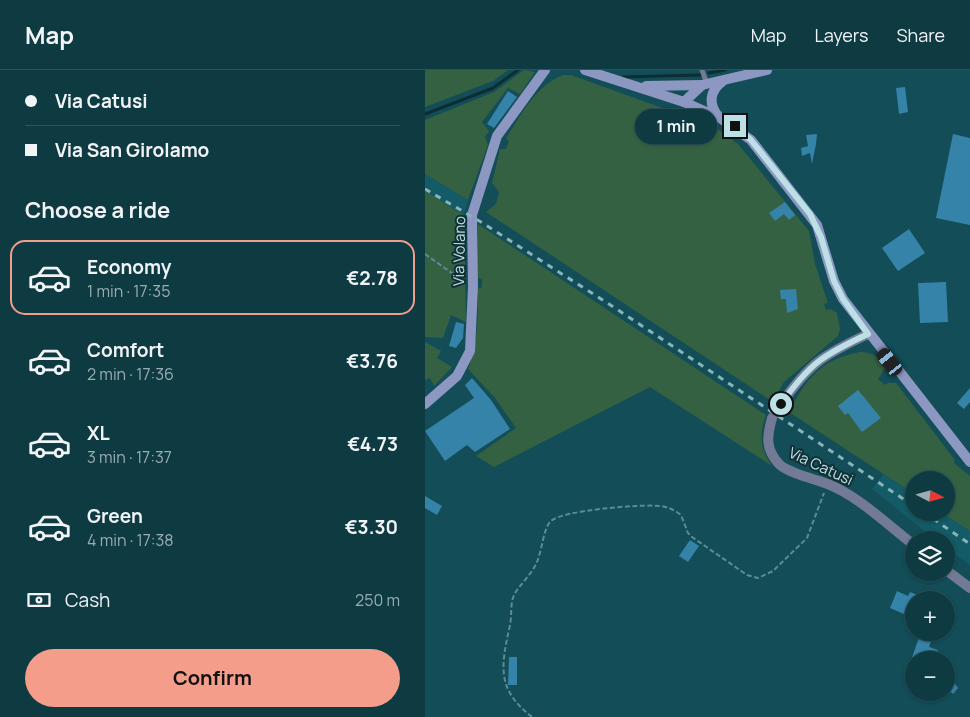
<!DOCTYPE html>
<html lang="en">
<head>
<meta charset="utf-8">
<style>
	:root { --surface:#0e3a42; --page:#174149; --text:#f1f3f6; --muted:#9badb2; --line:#2e545b; --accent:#f49d8b }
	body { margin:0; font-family:Manrope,sans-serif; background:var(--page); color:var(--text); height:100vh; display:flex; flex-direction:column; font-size:19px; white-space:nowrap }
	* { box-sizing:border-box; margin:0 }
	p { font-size:16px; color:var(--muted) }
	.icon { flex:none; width:28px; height:28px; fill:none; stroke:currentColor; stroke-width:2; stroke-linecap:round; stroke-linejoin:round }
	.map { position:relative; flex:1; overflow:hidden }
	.details { display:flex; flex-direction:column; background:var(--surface); width:425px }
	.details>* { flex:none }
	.banner { display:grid; align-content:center; height:110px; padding:0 25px; background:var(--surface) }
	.needle { width:32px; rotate:96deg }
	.tools { position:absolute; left:480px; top:401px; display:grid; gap:10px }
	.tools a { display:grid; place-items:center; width:50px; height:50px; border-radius:50%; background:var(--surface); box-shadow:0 1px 4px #0004,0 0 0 1px var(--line); font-size:25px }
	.end { position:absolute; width:22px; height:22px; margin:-11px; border:6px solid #bde0e7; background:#111; box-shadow:0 0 0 2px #111 }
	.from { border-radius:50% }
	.bubble { position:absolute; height:35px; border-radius:18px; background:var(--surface); box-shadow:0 1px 4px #0004,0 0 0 1px var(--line); font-size:16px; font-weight:700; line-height:35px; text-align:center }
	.car { position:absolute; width:15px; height:30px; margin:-15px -8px; border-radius:6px; box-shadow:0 0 4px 1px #0007; background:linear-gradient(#222 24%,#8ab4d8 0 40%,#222 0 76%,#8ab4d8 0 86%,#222 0) }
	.banner b { display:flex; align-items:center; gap:18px; height:48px; font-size:19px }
	.banner b+b { border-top:1px solid var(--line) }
	.banner i { width:12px; height:12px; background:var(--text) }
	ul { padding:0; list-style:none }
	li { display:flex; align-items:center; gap:15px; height:75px; margin:0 10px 8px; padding:0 15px; border:2px solid transparent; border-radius:15px }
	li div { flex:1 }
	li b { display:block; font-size:19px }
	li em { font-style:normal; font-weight:700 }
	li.on { border-color:var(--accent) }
	li>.icon { width:45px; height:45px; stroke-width:1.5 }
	h2 { padding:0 25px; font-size:22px; line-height:60px }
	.pay { display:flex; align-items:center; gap:12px; height:55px; padding:0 25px; font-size:19px }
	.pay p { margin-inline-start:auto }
	.action { display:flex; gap:10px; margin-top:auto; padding:10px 25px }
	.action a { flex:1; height:58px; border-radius:30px; background:var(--accent); color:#111; font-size:20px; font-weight:700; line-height:58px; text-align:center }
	header { display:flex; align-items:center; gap:30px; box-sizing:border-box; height:70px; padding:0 25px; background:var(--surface); border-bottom:1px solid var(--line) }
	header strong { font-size:24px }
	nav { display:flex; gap:28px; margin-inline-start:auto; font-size:18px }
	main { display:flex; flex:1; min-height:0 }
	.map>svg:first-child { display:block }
	.built { fill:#135b67 }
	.green { fill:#356143 }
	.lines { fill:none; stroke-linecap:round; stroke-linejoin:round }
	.stream { stroke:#0e2d33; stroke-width:3 }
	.building { fill:#3683a9 }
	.street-tunnel { stroke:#2c636d; stroke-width:10; stroke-dasharray:10 5; stroke-linecap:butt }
	.path { stroke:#5b8b95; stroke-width:2; stroke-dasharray:5 2.5; stroke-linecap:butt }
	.lane { stroke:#737a95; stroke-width:5 }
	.street { stroke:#737a95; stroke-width:10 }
	.secondary { stroke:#8c97c2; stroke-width:10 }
	.rail { stroke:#88b3bb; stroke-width:3; stroke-dasharray:6 6; stroke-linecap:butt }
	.route { stroke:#bde0e7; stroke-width:6 }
	.labels { text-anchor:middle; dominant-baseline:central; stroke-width:4; stroke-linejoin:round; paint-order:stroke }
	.street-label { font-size:15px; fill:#bde0e7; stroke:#113036 }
</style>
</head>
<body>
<header>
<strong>Map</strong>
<nav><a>Map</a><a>Layers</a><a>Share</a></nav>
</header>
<main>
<section class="details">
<div class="banner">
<b><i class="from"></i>Via Catusi</b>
<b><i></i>Via San Girolamo</b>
</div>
<h2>Choose a ride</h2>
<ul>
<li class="on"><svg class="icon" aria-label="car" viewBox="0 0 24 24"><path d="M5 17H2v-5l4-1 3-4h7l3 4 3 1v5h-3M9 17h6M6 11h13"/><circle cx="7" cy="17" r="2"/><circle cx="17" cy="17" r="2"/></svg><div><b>Economy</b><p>1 min · 17:35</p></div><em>€2.78</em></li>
<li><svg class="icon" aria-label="car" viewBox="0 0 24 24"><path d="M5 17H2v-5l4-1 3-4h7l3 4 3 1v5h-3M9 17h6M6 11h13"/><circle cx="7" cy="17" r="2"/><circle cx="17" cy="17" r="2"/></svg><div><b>Comfort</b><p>2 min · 17:36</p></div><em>€3.76</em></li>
<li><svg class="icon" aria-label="car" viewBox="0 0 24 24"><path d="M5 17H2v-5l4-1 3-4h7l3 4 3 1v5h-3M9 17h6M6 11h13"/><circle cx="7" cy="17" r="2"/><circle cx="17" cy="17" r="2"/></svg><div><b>XL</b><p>3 min · 17:37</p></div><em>€4.73</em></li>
<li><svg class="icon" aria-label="car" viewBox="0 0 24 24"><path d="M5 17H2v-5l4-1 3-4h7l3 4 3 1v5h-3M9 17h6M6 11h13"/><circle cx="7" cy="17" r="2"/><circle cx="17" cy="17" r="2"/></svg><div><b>Green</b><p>4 min · 17:38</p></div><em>€3.30</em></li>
</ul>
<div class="pay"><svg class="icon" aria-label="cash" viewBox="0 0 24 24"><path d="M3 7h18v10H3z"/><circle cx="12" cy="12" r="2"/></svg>Cash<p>250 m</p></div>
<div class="action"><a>Confirm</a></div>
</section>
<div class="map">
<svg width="545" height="647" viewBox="0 0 545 647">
	<rect width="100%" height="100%" fill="#124d58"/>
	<g class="built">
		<polygon points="0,104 43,130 39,145 0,121"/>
		<polygon points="458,404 489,424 489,442 517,443 545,461 545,495 521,478 521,470 511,470 447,419"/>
	</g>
	<g class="green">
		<polygon points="0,0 83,0 68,11 0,37"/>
		<polygon points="99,0 110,2 95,24 83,18 57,52 64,61 60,67 63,75 43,130 0,104 0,50 69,22"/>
		<path d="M138 5H146L290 57 313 74 384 161 390 194 403 233 399 234 401 240 406 239 412 243 415 259 413 266 359 312 348 332 61 142 71 134 74 122 67 113 75 79H81L84 71 81 68C97 44 110 16 138 5Z"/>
		<polygon points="0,121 39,145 41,252 26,245 18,268 0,267"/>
		<path d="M53 154 341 345C334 365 335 379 347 396L225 317 69 397 51 386 91 358 70 328 43 299C53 272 53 247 53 219L57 217V209L53 208 52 203Z"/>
		<polygon points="0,272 16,281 12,288 27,297 9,316 5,308 0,310"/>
		<path d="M435 282C447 282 454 287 461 297L453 309 460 315 463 313H471L530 390 529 393 545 406V461L517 443 521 442V410H489V424L364 342C381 309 396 289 435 282Z"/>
	</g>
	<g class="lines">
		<g class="stream">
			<polyline points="284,3 300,0"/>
			<polyline points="198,7 275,5"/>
			<polyline points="0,44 68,18 93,0"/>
		</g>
	</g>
	<g class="building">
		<polygon points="480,17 483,42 474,44 471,18"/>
		<polygon points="83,21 92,27 69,58 62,54"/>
		<polygon points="392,64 391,74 387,94 385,83 377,86 376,78 383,76 381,65"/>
		<polygon points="528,64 545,68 545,155 511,148"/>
		<polygon points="360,132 370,145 364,150 359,144 350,151 344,143"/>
		<polygon points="484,159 500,183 473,201 457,178"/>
		<polygon points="521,212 523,252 495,253 493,213"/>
		<polygon points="371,219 373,239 362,243 361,229 356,229 355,220"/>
		<polygon points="31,252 39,254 38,268 31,278 24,276"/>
		<polygon points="47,308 66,330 85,359 50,382 42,375 20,391 0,361 49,328 40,315"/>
		<polygon points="545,318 545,332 539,339 532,333"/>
		<polygon points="433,320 456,348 437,362 423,343 420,345 413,336"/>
		<polygon points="0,426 17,436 12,445 0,438"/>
		<polygon points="265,470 274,476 263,492 254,486"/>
		<polygon points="472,521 483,526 485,522 505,530 489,530 489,540 481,537 479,544 465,538"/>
		<polygon points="496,562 509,562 504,577 513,580 509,590 486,590"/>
		<polygon points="84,587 92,587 92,615 83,615"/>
		<polygon points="521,602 533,618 528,624 521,618"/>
	</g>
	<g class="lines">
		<polyline class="street-tunnel" points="347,348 356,334"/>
		<g class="path">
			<polyline points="0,184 38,211"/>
			<path d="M107 647C71 619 76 596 85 555 87 546 85 534 89 525 95 514 106 505 111 494 117 483 118 458 126 451 138 440 217 434 235 436 243 437 250 440 256 445L263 463 267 467 322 505 333 508 348 501 382 468 399 423"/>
		</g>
		<polyline class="lane" points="277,0 282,14"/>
		<g class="street">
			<path d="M356 334C385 293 398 285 443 264"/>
			<path d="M347 348C342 366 340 379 354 394 361 402 389 409 400 413 433 425 461 454 489 475"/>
			<polyline points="521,500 545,518"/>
		</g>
		<g class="secondary">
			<polyline points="160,0 259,32 295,48 326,70 392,155 409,211 418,229 545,392"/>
			<polyline points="221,16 277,15"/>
			<polyline points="259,32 277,15 342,0"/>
			<path d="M294 47C283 35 284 21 298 11"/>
			<polyline points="0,334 32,306 45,281 48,217 47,145 72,66 120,0"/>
		</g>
		<g class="rail">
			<polyline points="0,119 56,152 190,238 489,436"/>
			<polyline points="498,442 545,474"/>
		</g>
	</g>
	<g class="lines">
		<path class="route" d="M310 56 326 70 385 144 396 167 409 211 418 229 443 264C398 285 385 293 356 334"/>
	</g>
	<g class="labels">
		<g class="street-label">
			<text transform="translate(34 181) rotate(-89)">Via Volano</text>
			<text transform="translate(396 396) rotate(25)">Via Catusi</text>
		</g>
	</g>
</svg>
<div class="tools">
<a><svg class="needle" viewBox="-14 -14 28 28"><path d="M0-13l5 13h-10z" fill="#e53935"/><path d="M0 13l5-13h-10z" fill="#9badb2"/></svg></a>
<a><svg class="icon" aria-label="layers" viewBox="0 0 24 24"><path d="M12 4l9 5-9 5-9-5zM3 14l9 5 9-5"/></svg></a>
<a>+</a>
<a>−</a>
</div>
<i class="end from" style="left:356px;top:334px"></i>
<i class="end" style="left:310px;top:56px"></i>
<div class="bubble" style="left:210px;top:39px;width:82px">1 min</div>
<i class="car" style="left:465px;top:292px;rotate:322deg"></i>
</div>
</main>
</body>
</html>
